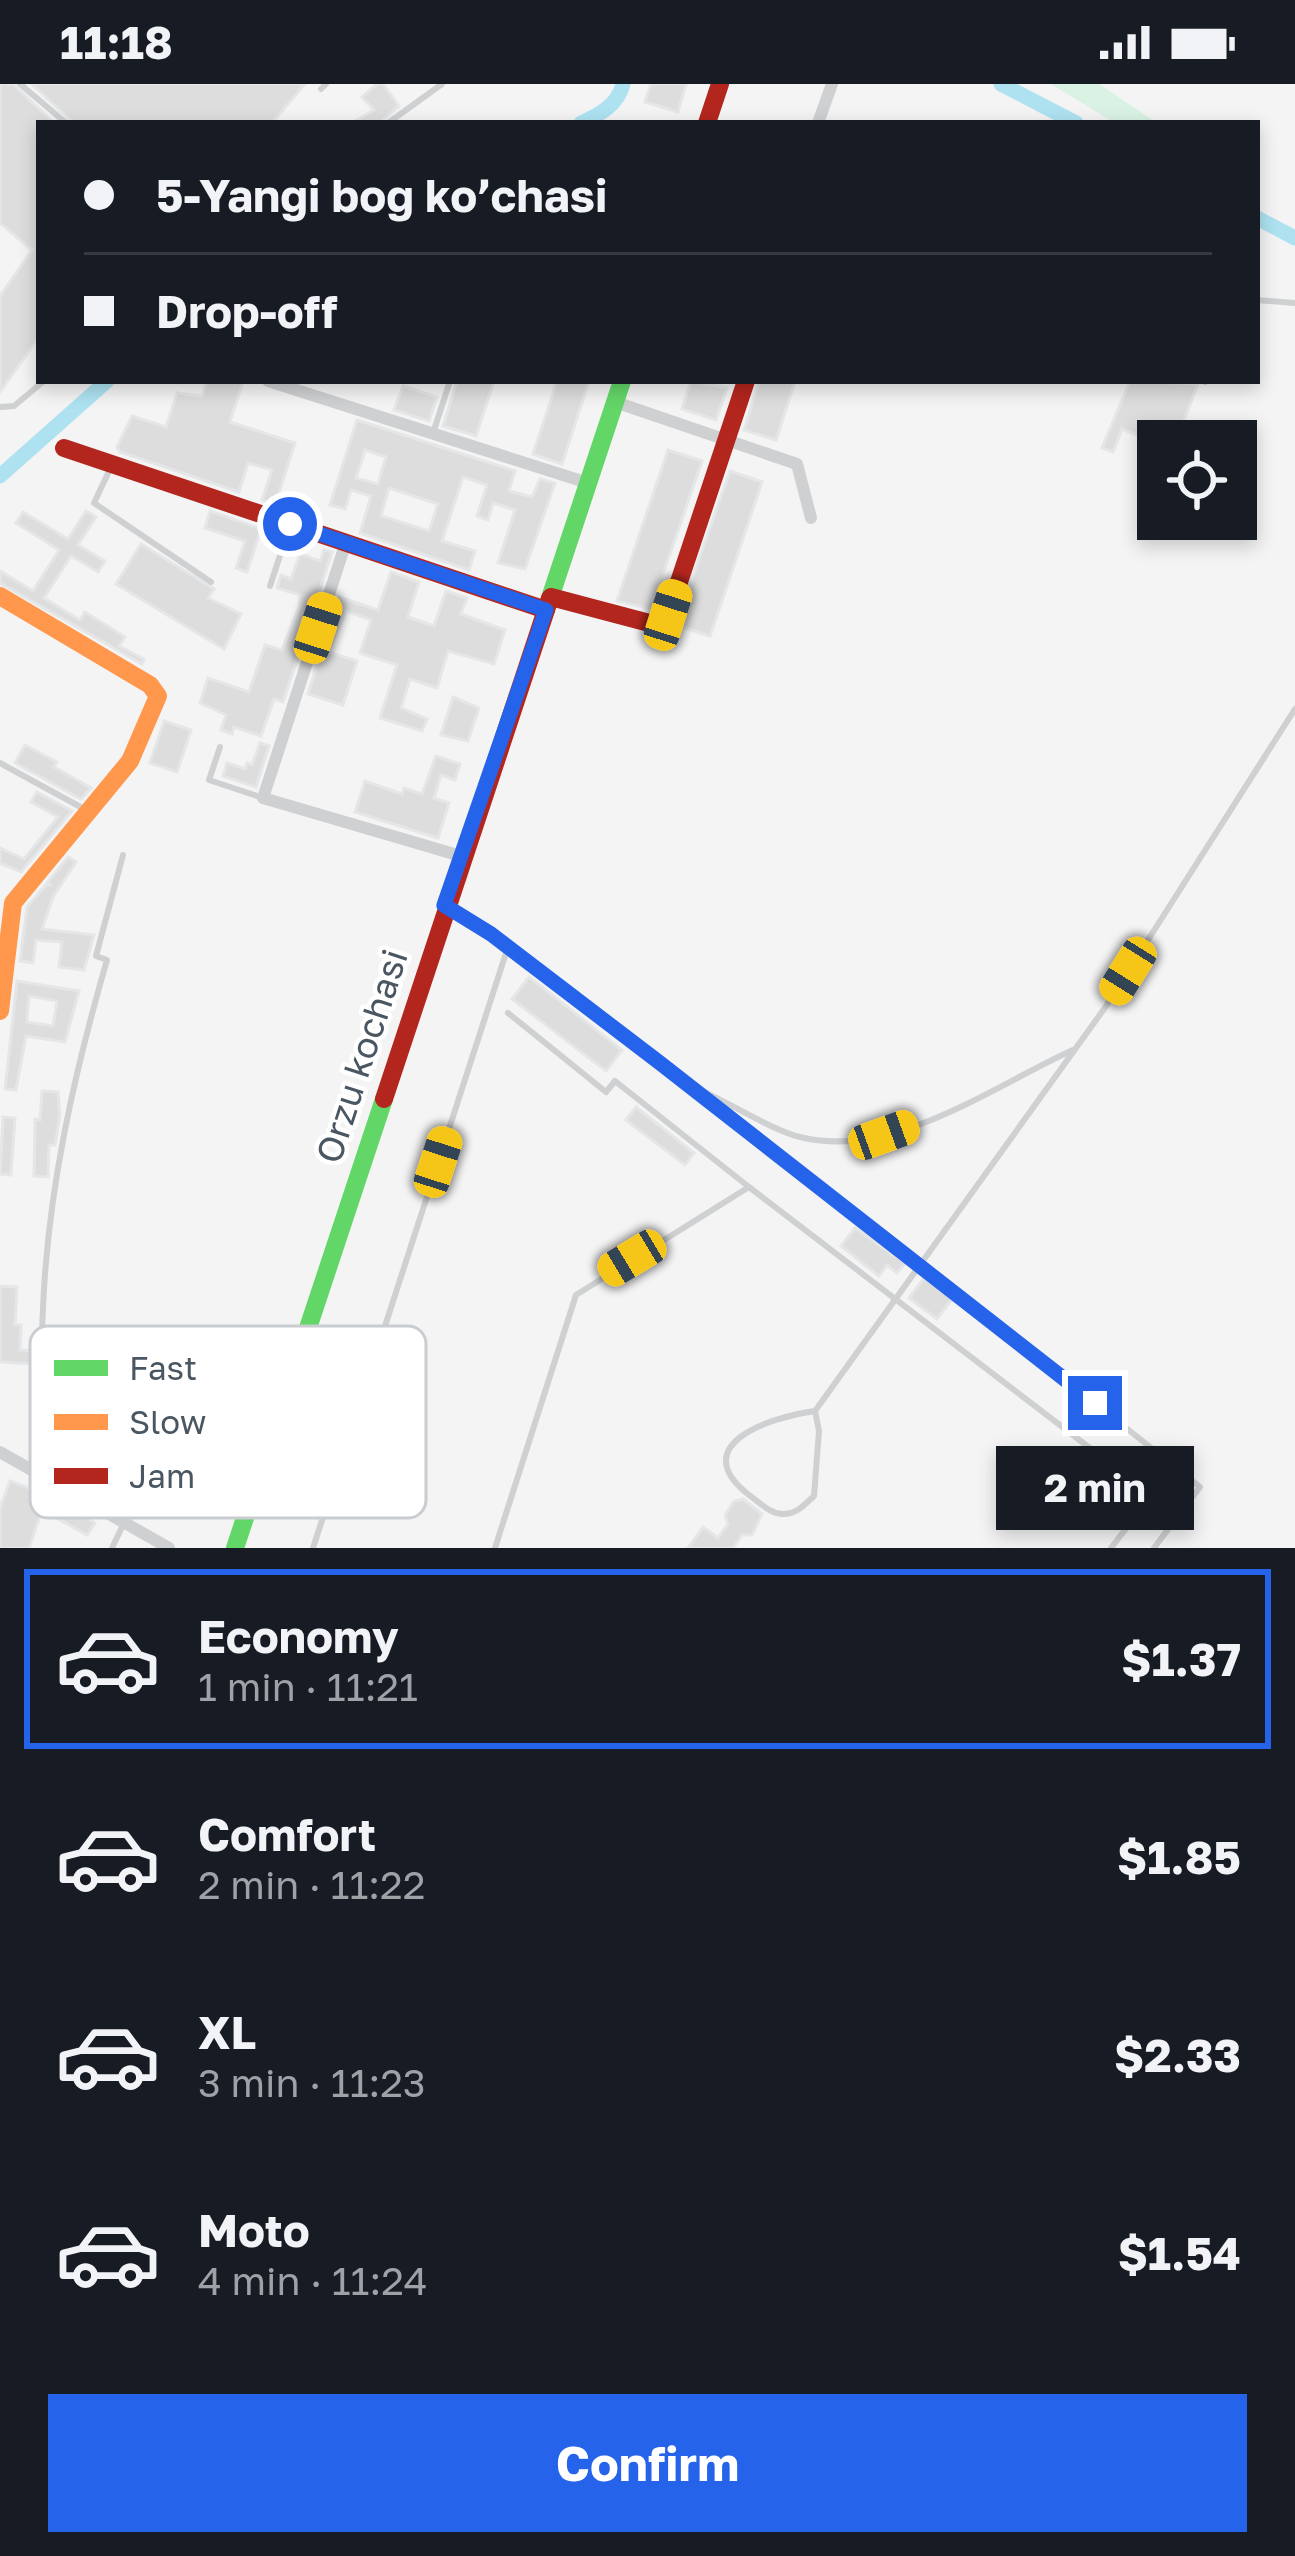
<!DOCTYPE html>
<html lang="en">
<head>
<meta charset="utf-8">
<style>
	:root { --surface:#171b24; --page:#242831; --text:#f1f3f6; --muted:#9ea1a6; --line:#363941; --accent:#2563eb }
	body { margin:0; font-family:"Golos Text",sans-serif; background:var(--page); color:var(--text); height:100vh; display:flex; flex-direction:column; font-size:45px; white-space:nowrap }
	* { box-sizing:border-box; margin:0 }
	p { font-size:39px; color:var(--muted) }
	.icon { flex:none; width:66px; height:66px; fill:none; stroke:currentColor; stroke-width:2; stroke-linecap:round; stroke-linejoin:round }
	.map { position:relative; height:1464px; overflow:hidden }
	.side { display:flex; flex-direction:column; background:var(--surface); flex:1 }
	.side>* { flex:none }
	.banner { position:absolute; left:36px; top:36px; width:1224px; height:264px; border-radius:0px; box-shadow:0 6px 18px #0003; display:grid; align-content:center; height:264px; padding:0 48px; background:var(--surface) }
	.tools { position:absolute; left:1137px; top:336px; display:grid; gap:24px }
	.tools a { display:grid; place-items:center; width:120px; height:120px; border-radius:0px; background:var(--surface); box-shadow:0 6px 18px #0003; font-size:60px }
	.end { position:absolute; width:54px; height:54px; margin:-27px; border:15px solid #2563eb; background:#fff; box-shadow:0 0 0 6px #fff }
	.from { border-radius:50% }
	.bubble { position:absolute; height:84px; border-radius:0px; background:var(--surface); box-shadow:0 6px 18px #0003; font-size:39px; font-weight:700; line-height:84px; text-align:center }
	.car { position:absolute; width:36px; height:72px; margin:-36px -18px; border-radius:15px; box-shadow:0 0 9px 3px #0007; background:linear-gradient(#f5c518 24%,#345 0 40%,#f5c518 0 76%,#345 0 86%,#f5c518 0) }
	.banner b { display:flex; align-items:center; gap:42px; height:114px; font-size:45px }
	.banner b+b { border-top:3px solid var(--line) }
	.banner i { width:30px; height:30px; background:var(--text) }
	ul { padding:21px 0 0; list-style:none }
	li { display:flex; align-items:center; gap:36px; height:180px; margin:0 24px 18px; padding:0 24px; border:6px solid transparent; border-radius:0px }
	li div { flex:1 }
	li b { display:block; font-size:45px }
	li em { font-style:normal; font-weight:700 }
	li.current { border-color:var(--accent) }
	li>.icon { width:108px; height:108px; stroke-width:1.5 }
	.primary-button { display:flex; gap:24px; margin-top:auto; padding:24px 48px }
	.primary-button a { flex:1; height:138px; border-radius:0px; background:var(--accent); color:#fff; font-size:48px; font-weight:700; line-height:138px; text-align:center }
	.status { display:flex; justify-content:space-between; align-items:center; height:84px; padding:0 60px; background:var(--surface); direction:ltr }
	.status svg { height:33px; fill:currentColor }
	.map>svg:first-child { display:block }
	.green { fill:#d9f2e3 }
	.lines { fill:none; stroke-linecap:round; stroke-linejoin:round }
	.canal { stroke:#aee2f0; stroke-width:15 }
	.building { fill:#ddddde; stroke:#e5e6e7; stroke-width:3; fill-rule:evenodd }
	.lane { stroke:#ced0d2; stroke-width:6 }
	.street { stroke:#ced0d2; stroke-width:12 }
	.fast { stroke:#63d668; stroke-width:18 }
	.slow { stroke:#ff974d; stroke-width:18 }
	.jam { stroke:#b3261e; stroke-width:18 }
	.route { stroke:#2563eb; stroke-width:15 }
	.labels { text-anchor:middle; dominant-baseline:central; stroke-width:9; stroke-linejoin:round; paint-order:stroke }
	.street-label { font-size:36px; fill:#4a5661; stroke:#fff }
	.key { fill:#fff; stroke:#c9ccd0; stroke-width:3 }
	.key-label { font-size:33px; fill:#4a5661 }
</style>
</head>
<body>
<div class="status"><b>11:18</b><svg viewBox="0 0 49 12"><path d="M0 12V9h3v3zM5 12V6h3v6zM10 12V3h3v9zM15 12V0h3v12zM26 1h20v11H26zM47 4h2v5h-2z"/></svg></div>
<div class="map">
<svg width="1295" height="1464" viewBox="0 0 1295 1464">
	<rect width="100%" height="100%" fill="#f4f4f4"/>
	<polygon class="green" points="1051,0 1099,0 1157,39 1115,39"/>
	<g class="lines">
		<g class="canal">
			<polyline points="1001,0 1076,39"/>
			<path d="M581 39C599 31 618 21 623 0"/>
			<polyline points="1257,134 1295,154"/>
			<polyline points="0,392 107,297"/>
		</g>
	</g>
	<g class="building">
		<polygon points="0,0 13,0 54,39 39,39 39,253 0,308 0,212 32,166 0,139"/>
		<polygon points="32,0 305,0 272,39 73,39"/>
		<polygon points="377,0 383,0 399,22 379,39 352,39 374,26 362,13"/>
		<polygon points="651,0 686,0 678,28 645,18"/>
		<polygon points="207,297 243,297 230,338 295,359 275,421 262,416 272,386 248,379 239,408 120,368 117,363 132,332 166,343 177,309 202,312"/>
		<polygon points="457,297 494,297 476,352 443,342"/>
		<polygon points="557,297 589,297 562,380 533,370"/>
		<polygon points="691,297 727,304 716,336 682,325"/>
		<polygon points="759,297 795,297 776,356 744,346"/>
		<polygon points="1130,297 1198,300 1176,357 1152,357 1122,345 1113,368 1102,364"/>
		<polygon points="403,302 437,313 429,337 394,326"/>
		<path d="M357 336 515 387 509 407 532 413 540 395 555 399 525 485 498 479 515 426 493 419 488 436 477 432 487 401 463 393 442 457 475 467 469 486 360 449 371 412 351 406 345 425 330 421ZM365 366 386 373 378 400 356 394ZM389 404 438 420 429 447 381 432Z"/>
		<polygon points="668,366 702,377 651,525 617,517"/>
		<polygon points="730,387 762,398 710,552 676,541"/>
		<polygon points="86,427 96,433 78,461 105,477 98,488 71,472 44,514 80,536 85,528 125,553 119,562 144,575 142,580 0,499 0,487 33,507 59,466 16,439 23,428 68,455"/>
		<polygon points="210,427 261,445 247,488 236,484 245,457 205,444"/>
		<polygon points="141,460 214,505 208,514 241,530 224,565 116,500"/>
		<polygon points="324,466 332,468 283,618 274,615 261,652 234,643 232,650 221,646 226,631 200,619 208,594 249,608 265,561 282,566 299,523 300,511 277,504 281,491 291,495 300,470 320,477"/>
		<polygon points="391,488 419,498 408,533 434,542 446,507 467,514 461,530 505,546 494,580 448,567 437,604 410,595 401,624 427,635 422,647 380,634 397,581 360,569 371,536 346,527 328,568 357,577 343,621 308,610 339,513 378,526"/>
		<polygon points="453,613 479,624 468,657 441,651"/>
		<polygon points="164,637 191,646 177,688 150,679"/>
		<polygon points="260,659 269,662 256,703 223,692 227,679 245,685 247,679 252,681"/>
		<polygon points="25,661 57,678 54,683 91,704 81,715 15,679"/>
		<polygon points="436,672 460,680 455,696 441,691 434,714 449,719 438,754 355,728 365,697 402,710 404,704 422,710"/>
		<polygon points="37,708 72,727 21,788 0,779 0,764 24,775 58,733 31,718"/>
		<polygon points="68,773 76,778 53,813 42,845 94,851 84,886 59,883 62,858 36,856 33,879 20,877 27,823 46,801 52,801 47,799"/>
		<polygon points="529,893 622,966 606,987 512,915"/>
		<path d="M17 897 79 907 65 958 26 952 16 1006 5 1005ZM29 912 57 917 53 942 27 938Z"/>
		<polygon points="42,1007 58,1008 60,1031 55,1061 49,1061 48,1093 34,1092 35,1035 40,1036"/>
		<polygon points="636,1023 694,1069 685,1081 626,1036"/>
		<polygon points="3,1033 15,1034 11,1091 0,1090"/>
		<polygon points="855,1144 905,1179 897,1189 887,1181 879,1192 841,1162"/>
		<polygon points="924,1194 952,1215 937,1235 909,1214"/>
		<polygon points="0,1202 17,1203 15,1241 21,1241 20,1266 34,1267 34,1280 0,1278"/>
		<polygon points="10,1397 48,1411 95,1439 87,1451 42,1426 29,1464 0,1464 0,1424"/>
		<polygon points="743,1415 762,1430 752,1451 742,1451 733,1464 688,1464 703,1443 718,1454 728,1440 725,1431 734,1417"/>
	</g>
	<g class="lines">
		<g class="lane">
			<polyline points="20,0 66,39"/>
			<polyline points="321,5 326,0"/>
			<polyline points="388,39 442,0"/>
			<polyline points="1257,216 1295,219"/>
			<polyline points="1205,298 1205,297"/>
			<polyline points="0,323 14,322 44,297"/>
			<polyline points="434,346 450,297"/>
			<polyline points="111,383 94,419 211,498"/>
			<polyline points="270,502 289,444"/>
			<polyline points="220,663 209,696 263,714"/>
			<polyline points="0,679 86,726"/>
			<polyline points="452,826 491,851 660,979 853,1134 920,1179 1200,1403 1154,1464"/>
			<polyline points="508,929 606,1008 615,997 749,1103"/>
			<path d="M686 1000C722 1013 770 1047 804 1054 896 1074 993 1002 1073 966"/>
			<path d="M815 1327C770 1333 685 1361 749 1411 759 1418 769 1429 782 1430 796 1431 804 1421 814 1412L819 1347 815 1327 1104 925 1295 625"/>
			<path d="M44 1391C43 1336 40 1279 43 1224 48 1105 74 990 107 876L96 872 123 771"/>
			<polyline points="112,1464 123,1441"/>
			<polyline points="313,1464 508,863"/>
			<polyline points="495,1464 576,1211 749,1103 1146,1407 1147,1417 1111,1464"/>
		</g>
		<g class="street">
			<polyline points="818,39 832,0"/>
			<polyline points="268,297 588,399"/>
			<polyline points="615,318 797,380 811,434"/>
			<polyline points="346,458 263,714 461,772"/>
			<polyline points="0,1368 169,1464"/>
		</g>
		<g class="fast">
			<polyline points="550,514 622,297"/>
			<polyline points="235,1464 384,1015"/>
		</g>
		<polyline class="slow" points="0,512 150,601 158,612 130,677 13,819 0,927"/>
		<g class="jam">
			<polyline points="707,39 720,0"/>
			<polyline points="64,364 546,526"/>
			<polyline points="551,513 653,540 668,531 746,297"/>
			<polyline points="384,1015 550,514"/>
		</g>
	</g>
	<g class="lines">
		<polyline class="route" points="290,440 546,526 444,821 491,850 660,979 1095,1319"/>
	</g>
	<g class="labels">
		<g class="street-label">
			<text transform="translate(361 972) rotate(-72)">Orzu kochasi</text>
		</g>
	</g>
	<rect x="30" y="1242" width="396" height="192" rx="18" class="key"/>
	<rect x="54" y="1276" width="54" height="16" fill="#63d668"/>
	<rect x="54" y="1330" width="54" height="16" fill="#ff974d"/>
	<rect x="54" y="1384" width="54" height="16" fill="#b3261e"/>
	<g class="key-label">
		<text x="129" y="1296">Fast</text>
		<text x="129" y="1350">Slow</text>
		<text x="129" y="1404">Jam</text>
	</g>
</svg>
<div class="tools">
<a><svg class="icon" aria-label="locate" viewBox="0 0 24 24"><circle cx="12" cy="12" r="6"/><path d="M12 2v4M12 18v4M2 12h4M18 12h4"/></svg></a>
</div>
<i class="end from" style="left:290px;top:440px"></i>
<i class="end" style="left:1095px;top:1319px"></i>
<div class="bubble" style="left:996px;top:1362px;width:198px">2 min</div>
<i class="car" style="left:668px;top:531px;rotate:18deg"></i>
<i class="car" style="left:318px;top:544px;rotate:18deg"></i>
<i class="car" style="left:1128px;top:887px;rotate:212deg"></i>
<i class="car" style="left:884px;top:1051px;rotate:70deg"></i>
<i class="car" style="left:438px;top:1078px;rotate:18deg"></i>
<i class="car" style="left:632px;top:1174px;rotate:239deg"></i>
<div class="banner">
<b><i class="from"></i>5-Yangi bog koʼchasi</b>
<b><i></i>Drop-off</b>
</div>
</div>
<section class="side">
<ul>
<li class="current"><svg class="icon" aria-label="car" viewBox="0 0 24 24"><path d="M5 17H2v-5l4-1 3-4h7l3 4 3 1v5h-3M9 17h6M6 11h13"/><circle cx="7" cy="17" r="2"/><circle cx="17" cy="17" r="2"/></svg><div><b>Economy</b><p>1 min · 11:21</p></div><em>$1.37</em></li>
<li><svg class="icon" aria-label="car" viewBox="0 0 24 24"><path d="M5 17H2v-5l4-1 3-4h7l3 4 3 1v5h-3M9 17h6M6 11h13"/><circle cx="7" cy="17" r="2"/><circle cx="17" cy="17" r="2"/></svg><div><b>Comfort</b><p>2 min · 11:22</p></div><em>$1.85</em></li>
<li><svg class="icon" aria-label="car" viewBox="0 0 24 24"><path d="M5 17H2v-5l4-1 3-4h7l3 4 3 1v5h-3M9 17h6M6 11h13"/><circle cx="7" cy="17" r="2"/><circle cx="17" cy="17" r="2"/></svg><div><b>XL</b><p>3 min · 11:23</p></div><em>$2.33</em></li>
<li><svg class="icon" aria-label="car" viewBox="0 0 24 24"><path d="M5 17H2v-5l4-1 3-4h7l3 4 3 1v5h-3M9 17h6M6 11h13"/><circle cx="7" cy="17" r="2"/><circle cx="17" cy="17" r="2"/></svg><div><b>Moto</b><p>4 min · 11:24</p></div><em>$1.54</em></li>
</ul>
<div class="primary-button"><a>Confirm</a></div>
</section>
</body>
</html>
